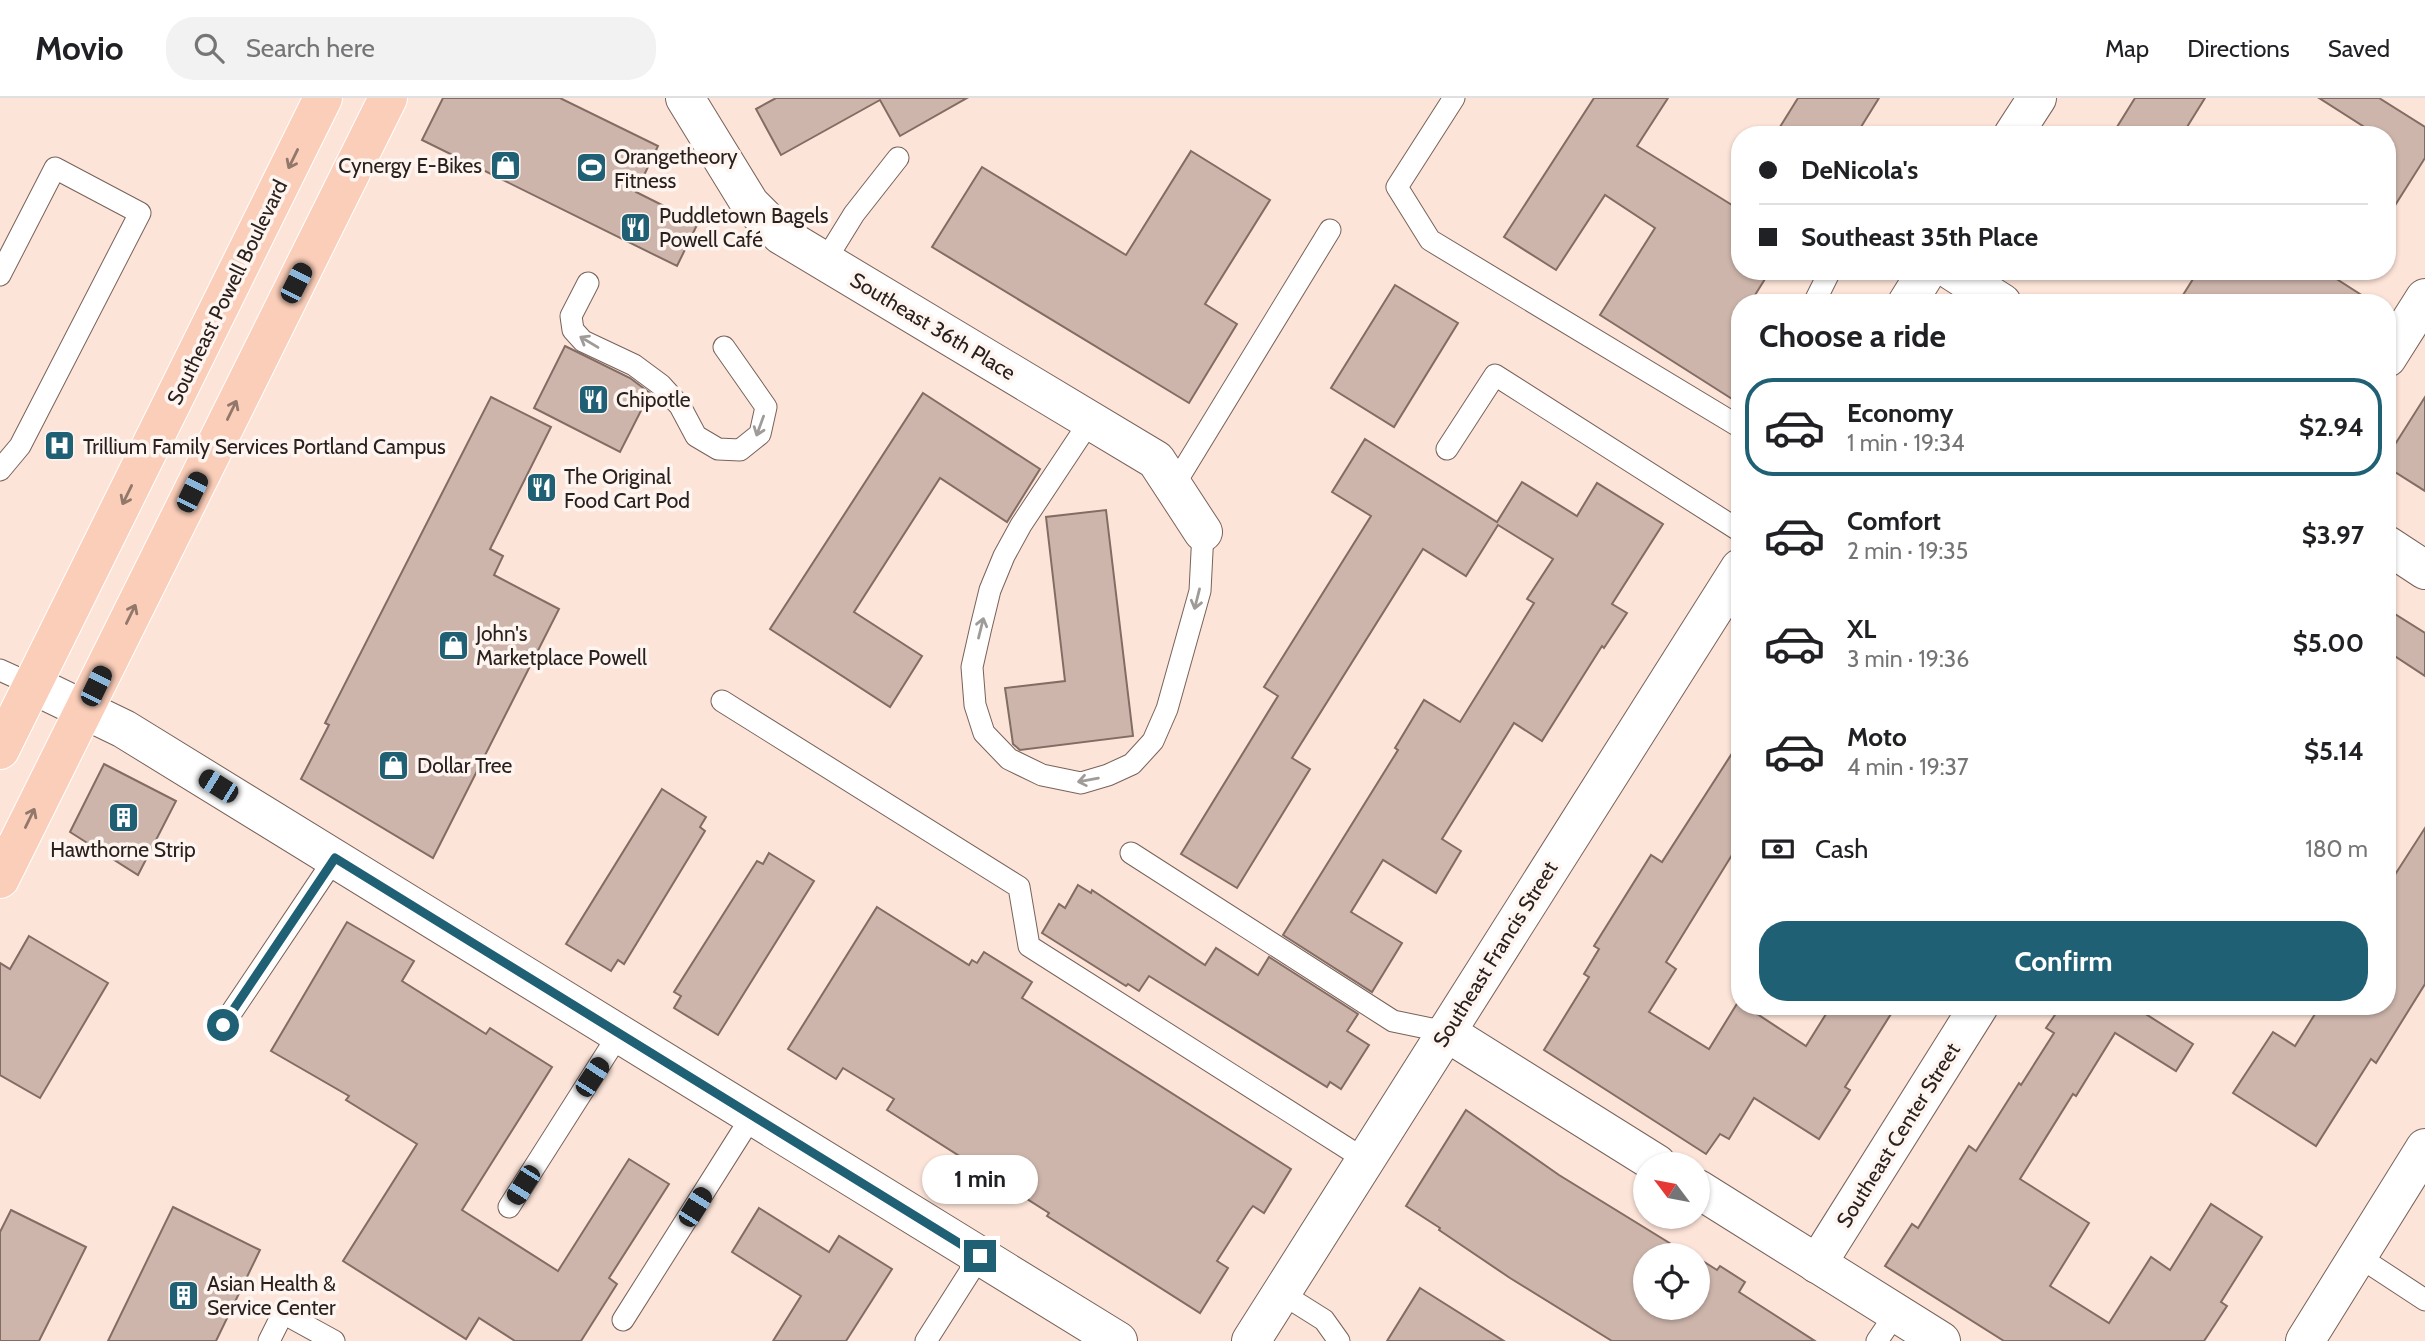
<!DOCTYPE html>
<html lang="en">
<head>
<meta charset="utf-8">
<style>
	:root { --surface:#fff; --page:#f2f2f2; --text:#202124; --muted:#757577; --line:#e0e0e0; --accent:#1f6074 }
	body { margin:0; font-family:Cabin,sans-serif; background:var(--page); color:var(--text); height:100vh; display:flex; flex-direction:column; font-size:26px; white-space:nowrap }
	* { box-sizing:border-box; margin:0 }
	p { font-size:23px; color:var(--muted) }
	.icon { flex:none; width:38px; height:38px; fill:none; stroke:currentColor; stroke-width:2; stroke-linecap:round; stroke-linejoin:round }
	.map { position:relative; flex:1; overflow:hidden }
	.panel { position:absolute; left:1731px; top:196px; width:665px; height:721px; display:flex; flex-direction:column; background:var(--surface); border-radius:28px; box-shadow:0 2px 5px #0004 }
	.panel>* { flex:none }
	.hud { position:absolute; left:1731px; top:28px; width:665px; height:154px; border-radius:28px; box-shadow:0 2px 5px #0004; display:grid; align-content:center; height:154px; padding:0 28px; background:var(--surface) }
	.needle { width:46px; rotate:302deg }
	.buttons { position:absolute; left:1633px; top:1054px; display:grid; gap:14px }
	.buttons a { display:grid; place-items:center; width:77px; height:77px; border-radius:50%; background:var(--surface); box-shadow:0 2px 5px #0004; font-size:35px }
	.end { position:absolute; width:32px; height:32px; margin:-16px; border:9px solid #1f6074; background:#fff; box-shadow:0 0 0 4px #fff }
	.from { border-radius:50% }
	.bubble { position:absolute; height:49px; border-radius:24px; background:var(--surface); box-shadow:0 2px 5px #0004; font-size:23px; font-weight:800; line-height:49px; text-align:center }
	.car { position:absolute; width:21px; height:42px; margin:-21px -10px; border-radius:9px; box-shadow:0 0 5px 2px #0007; background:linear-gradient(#222 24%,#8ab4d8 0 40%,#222 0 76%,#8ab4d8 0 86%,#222 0) }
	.hud b { display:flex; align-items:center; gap:24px; height:66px; font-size:26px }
	.hud b+b { border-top:2px solid var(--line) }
	.hud i { width:18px; height:18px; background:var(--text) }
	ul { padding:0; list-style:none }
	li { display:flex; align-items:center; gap:21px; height:98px; margin:0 14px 10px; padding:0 14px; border:4px solid transparent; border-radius:28px }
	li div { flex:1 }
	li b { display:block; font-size:26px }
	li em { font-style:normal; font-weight:800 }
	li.selected { border-color:var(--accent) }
	li>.icon { width:63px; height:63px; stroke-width:1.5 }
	h2 { padding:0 28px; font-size:32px; line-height:84px }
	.pay { display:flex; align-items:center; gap:18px; height:77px; padding:0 28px; font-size:26px }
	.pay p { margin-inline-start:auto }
	.button { display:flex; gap:14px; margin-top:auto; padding:14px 28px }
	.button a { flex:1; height:80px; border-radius:28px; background:var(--accent); color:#fff; font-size:28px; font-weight:800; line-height:80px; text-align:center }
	header { display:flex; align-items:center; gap:42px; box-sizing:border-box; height:98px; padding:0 35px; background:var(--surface); border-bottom:2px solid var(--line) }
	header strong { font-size:33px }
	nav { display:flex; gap:38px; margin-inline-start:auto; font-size:24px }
	.search { width:490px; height:63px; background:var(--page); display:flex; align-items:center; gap:18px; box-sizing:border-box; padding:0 24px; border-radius:28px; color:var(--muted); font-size:26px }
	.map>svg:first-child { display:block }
	.building { fill:#cdb5ab; stroke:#826c63; stroke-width:2 }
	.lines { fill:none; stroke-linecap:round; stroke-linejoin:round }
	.service-casing { stroke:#786259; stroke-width:23 }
	.minor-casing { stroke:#786259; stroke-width:40 }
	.tertiary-casing { stroke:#786259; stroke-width:40 }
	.primary-casing { stroke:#fff; stroke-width:40 }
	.service { stroke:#fff; stroke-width:21 }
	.minor { stroke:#fff; stroke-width:38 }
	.tertiary { stroke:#fff; stroke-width:38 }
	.primary { stroke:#fbceb9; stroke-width:38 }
	.oneway { stroke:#92776b }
	.oneway2 { stroke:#9f9b99 }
	.route { stroke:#1f6074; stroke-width:9 }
	.labels { text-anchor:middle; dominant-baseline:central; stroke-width:7; stroke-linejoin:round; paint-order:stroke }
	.poi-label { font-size:21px; fill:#2a201d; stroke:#fff5f0; text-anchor:start }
	.street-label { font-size:21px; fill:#2a201d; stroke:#fff5f0 }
</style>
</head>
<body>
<header>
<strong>Movio</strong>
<div class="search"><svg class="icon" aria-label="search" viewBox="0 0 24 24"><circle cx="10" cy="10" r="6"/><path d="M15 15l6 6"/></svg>Search here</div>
<nav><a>Map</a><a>Directions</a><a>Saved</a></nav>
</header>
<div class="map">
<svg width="2425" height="1243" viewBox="0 0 2425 1243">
	<rect width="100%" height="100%" fill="#fde4d9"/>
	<g class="building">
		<polygon points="443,0 560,0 658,48 636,94 698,125 677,168 422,42"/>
		<polygon points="776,0 967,0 900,38 880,2 781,57 756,11"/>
		<polygon points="1594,0 1668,0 1637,48 1740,112 1740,173 1770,173 1750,205 1740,205 1740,306 1600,217 1655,130 1605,97 1556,172 1504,139"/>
		<polygon points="1798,0 1879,0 1856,37 1775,37"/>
		<polygon points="2135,0 2205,0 2182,37 2112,37"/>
		<polygon points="2319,0 2379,0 2425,29 2425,60 2387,120 2387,37 2377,37"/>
		<polygon points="1191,53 1270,102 1205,206 1237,226 1189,305 932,149 982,69 1126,157"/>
		<polygon points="2198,173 2324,173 2374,205 2178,205"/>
		<polygon points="1395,187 1458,225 1394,329 1331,290"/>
		<polygon points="565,248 630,280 650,295 620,354 534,310"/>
		<polygon points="923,295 1040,371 1007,424 940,380 854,514 922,558 890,609 770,531"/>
		<polygon points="491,299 551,329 490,451 503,458 494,477 559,511 433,760 301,681 329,627 325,625"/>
		<polygon points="2425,299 2425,393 2387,369 2387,359"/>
		<polygon points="1365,341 1497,424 1522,384 1577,418 1597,385 1663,426 1612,506 1627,515 1604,550 1602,548 1542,643 1514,625 1442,741 1461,753 1436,795 1383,762 1351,814 1402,845 1372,894 1283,837 1398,652 1395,650 1424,602 1460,624 1534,505 1527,501 1553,461 1498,427 1466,478 1423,451 1292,660 1310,671 1237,790 1181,756 1278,598 1264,589 1371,418 1332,394"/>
		<polygon points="1106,412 1133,638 1020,652 1013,646 1005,590 1065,583 1046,419"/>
		<polygon points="2387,511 2425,535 2425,578 2387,553"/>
		<polygon points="1740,643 1740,744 1666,864 1676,871 1649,914 1709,951 1738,904 1740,908 1745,908 1806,948 1831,908 1896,908 1845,989 1850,992 1819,1041 1754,1000 1729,1041 1720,1036 1706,1056 1544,952 1589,879 1584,876 1599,851 1594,848 1651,757 1662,764"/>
		<polygon points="104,666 176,703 138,777 70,734"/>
		<polygon points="662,691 706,719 700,729 705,733 624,866 618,862 611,873 566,846"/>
		<polygon points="2425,730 2425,886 2376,965 2371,961 2316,1048 2233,995 2273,934 2295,948 2320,908 2387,908 2387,789"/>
		<polygon points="769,755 814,783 718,937 674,910 681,898 674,894 757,763 763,766"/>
		<polygon points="1078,787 1091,795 1092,792 1205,867 1216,850 1258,877 1269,859 1358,916 1347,933 1369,947 1341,991 1330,984 1327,989 1149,878 1139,893 1128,886 1126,888 1042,835 1059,806 1065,810"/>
		<polygon points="877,809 969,867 972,862 977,865 984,854 1032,884 1022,900 1291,1071 1264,1115 1253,1108 1249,1113 1217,1163 1228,1170 1200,1215 1047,1118 1049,1115 887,1012 894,1001 843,970 836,981 788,951"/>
		<polygon points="347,824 414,863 402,883 486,936 490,930 552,969 462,1112 558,1173 629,1061 669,1086 609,1180 617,1186 581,1243 515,1243 479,1220 466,1241 343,1163 417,1046 346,1002 349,998 271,953"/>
		<polygon points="29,838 108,885 40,1000 0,977 0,865 10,871"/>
		<polygon points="2061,908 2133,908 2193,946 2176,973 2115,935 2076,998 2073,996 2020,1081 2089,1125 2050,1188 2109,1225 2151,1159 2170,1172 2211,1106 2262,1139 2221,1204 2227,1208 2204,1243 2004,1243 1885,1168 1912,1126 1918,1130 1969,1048 1976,1053 2019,985 2021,987 2054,935 2046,930"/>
		<polygon points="1466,1012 1559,1077 1689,1157 1645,1157 1645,1209 1698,1209 1698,1160 1717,1172 1720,1168 1745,1184 1739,1194 1815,1243 1612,1243 1510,1180 1439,1132 1440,1130 1406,1108"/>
		<polygon points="173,1109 260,1152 216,1243 108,1243"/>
		<polygon points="759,1110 829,1154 839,1138 892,1171 846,1243 773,1243 801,1198 732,1154"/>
		<polygon points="11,1112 86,1149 39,1243 0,1243 0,1134"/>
		<polygon points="1420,1190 1504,1243 1387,1243"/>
	</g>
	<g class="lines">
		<defs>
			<g id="service">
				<polyline points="1454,0 1397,89 1430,142 1740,329"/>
				<polyline points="825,163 854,116 898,60"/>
				<polyline points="0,177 55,70 140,115 20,348 0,372"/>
				<polyline points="588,185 571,218 573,232 583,243 634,267 661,287 680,308 696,338 718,351 740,352 760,336 766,309 724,249"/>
				<polyline points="1814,205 1830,173"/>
				<polyline points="1090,323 1021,427 1004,458 990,492 981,529 972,569 975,607 984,635 1009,661 1042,677 1081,685 1108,677 1132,666 1153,643 1167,611 1200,493 1203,434"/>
				<polyline points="1447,351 1495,277 1740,433"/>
				<polyline points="1173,389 1330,132"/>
				<polyline points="0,572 33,587"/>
				<polyline points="722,603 1019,789 1029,848 1364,1061"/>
				<polyline points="1131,755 1393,923 1446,934"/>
				<polyline points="223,927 335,760"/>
				<polyline points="509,1109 619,936"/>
				<polyline points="2358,1158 2425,1202"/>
				<polyline points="1281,1195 1324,1222 1339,1243"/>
				<polyline points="623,1222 752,1018"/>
				<polyline points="269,1243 283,1215 334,1243"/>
				<polyline points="926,1243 980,1158"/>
				<polyline points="1877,1243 1896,1215"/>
			</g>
			<g id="minor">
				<polyline points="685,0 750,106 781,137 1156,362 1203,434"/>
				<polyline points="2013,37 2037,0"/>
				<polyline points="1952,173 2002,205"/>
				<polyline points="1907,205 1927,173"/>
				<polyline points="2387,260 2425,200"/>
				<polyline points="2387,447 2425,472"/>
				<polyline points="33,587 124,631 1118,1243"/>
				<polyline points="1446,934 1657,1066"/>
				<polyline points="1698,1091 1941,1243"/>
				<polyline points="1817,1166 1979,908"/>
				<polyline points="1251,1243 1740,470"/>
			</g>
			<polyline id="tertiary" points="2305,1243 2425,1050"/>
			<g id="primary">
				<polyline points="0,652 323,0"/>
				<polyline points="0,781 388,0"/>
			</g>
		</defs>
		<use href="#service" class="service-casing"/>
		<use href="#minor" class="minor-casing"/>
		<use href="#tertiary" class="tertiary-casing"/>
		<use href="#primary" class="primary-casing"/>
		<use href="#service" class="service"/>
		<use href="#minor" class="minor"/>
		<use href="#tertiary" class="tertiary"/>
		<use href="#primary" class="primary"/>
	</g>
	<defs><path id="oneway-shaft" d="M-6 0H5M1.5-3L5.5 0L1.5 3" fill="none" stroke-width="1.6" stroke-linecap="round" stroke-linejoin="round" transform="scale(1.75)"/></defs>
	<g class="oneway">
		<use href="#oneway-shaft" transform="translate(293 61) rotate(116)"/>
		<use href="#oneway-shaft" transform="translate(232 312) rotate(-64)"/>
		<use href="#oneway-shaft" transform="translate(127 397) rotate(116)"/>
		<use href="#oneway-shaft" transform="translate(131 516) rotate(-64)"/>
		<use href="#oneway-shaft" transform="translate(30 720) rotate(-64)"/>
	</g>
	<g class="oneway2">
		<use href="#oneway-shaft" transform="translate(589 244) rotate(-149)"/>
		<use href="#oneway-shaft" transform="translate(760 328) rotate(110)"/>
		<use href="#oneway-shaft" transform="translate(1197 501) rotate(104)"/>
		<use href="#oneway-shaft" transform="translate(981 530) rotate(-76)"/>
		<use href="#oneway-shaft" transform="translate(1088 682) rotate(170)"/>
	</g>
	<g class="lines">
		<polyline class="route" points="223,927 335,760 980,1158"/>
	</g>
	<defs>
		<symbol id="shop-square" viewBox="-11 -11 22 22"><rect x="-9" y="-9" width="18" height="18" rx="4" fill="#1f6074" stroke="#fff5f0"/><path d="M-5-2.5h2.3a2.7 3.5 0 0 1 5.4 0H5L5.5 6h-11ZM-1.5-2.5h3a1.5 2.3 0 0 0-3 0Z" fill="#fff"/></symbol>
		<symbol id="stadium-square" viewBox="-11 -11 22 22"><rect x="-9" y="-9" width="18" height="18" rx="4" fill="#1f6074" stroke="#fff5f0"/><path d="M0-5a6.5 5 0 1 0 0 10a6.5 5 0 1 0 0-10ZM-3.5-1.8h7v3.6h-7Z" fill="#fff"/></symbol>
		<symbol id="restaurant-square" viewBox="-11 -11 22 22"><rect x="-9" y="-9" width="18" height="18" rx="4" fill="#1f6074" stroke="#fff5f0"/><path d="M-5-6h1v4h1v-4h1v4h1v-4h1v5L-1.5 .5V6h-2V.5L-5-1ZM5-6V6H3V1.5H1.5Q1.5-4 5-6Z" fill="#fff"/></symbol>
		<symbol id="hospital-square" viewBox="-11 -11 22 22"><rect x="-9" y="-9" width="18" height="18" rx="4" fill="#1f6074" stroke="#fff5f0"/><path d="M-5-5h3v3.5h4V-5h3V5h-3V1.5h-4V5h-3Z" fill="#fff"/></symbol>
		<symbol id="building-square" viewBox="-11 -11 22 22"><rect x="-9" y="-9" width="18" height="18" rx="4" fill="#1f6074" stroke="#fff5f0"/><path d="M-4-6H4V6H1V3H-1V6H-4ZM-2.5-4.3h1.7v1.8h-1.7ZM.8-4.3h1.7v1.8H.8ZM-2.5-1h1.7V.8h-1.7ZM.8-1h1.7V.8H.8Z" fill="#fff"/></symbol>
	</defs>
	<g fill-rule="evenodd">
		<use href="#shop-square" x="488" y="50" width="35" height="35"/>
		<use href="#stadium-square" x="574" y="52" width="35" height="35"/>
		<use href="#restaurant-square" x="618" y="112" width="35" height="35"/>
		<use href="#restaurant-square" x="576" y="284" width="35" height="35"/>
		<use href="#hospital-square" x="42" y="330" width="35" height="35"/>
		<use href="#restaurant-square" x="524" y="372" width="35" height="35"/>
		<use href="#shop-square" x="436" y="530" width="35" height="35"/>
		<use href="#shop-square" x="376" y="650" width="35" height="35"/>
		<use href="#building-square" x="106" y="702" width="35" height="35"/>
		<use href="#building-square" x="166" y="1180" width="35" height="35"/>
	</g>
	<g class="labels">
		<g class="poi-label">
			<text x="614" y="58">Orangetheory<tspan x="614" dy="24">Fitness</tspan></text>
			<text x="482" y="67" text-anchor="end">Cynergy E-Bikes</text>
			<text x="659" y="117">Puddletown Bagels<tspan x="659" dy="24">Powell Café</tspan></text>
			<text x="616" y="301">Chipotle</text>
			<text x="83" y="348">Trillium Family Services Portland Campus</text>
			<text x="564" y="378">The Original<tspan x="564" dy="24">Food Cart Pod</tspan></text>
			<text x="476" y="535">John's<tspan x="476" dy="24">Marketplace Powell</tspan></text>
			<text x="417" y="667">Dollar Tree</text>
			<text x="123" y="751" text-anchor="middle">Hawthorne Strip</text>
			<text x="207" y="1185">Asian Health &amp;<tspan x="207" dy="24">Service Center</tspan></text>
		</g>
		<g class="street-label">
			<text transform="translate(227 194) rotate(-64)">Southeast Powell Boulevard</text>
			<text transform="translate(933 228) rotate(31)">Southeast 36th Place</text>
			<text transform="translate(1495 856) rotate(-58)">Southeast Francis Street</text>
			<text transform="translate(1898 1037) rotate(-58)">Southeast Center Street</text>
		</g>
	</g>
</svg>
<div class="buttons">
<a><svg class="needle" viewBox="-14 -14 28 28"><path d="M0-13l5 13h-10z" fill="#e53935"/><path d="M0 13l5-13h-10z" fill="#757577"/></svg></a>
<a><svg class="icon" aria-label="locate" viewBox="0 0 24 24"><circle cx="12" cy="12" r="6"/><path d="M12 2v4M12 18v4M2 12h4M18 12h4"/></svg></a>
</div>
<i class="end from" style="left:223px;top:927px"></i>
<i class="end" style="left:980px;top:1158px"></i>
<div class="bubble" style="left:922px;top:1057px;width:116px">1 min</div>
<i class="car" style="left:296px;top:185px;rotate:27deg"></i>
<i class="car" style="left:192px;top:394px;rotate:26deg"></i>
<i class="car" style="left:96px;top:588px;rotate:26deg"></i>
<i class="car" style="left:218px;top:688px;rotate:302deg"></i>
<i class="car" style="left:592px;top:979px;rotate:33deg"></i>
<i class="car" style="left:523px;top:1087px;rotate:212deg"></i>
<i class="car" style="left:695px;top:1109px;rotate:32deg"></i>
<div class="hud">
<b><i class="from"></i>DeNicola's</b>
<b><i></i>Southeast 35th Place</b>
</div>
<section class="panel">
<h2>Choose a ride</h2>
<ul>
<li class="selected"><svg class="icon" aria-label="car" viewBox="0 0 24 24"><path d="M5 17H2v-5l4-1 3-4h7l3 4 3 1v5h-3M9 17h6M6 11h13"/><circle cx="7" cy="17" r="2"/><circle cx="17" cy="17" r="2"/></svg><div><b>Economy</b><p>1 min · 19:34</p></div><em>$2.94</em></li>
<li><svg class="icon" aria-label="car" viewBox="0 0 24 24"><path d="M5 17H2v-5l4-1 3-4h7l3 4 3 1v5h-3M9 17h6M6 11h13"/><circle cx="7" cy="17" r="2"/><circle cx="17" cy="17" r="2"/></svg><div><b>Comfort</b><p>2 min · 19:35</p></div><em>$3.97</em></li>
<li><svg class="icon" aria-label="car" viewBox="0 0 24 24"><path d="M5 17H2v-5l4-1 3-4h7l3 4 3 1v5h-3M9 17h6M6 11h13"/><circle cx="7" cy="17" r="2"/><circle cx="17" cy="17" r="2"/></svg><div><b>XL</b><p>3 min · 19:36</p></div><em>$5.00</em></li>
<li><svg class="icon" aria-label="car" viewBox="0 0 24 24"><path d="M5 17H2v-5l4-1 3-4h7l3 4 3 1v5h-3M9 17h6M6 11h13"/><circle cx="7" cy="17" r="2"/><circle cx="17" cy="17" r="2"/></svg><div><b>Moto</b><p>4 min · 19:37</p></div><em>$5.14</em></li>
</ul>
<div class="pay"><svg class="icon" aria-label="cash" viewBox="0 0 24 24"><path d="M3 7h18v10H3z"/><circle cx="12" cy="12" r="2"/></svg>Cash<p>180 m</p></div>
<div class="button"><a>Confirm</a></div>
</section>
</div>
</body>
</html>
